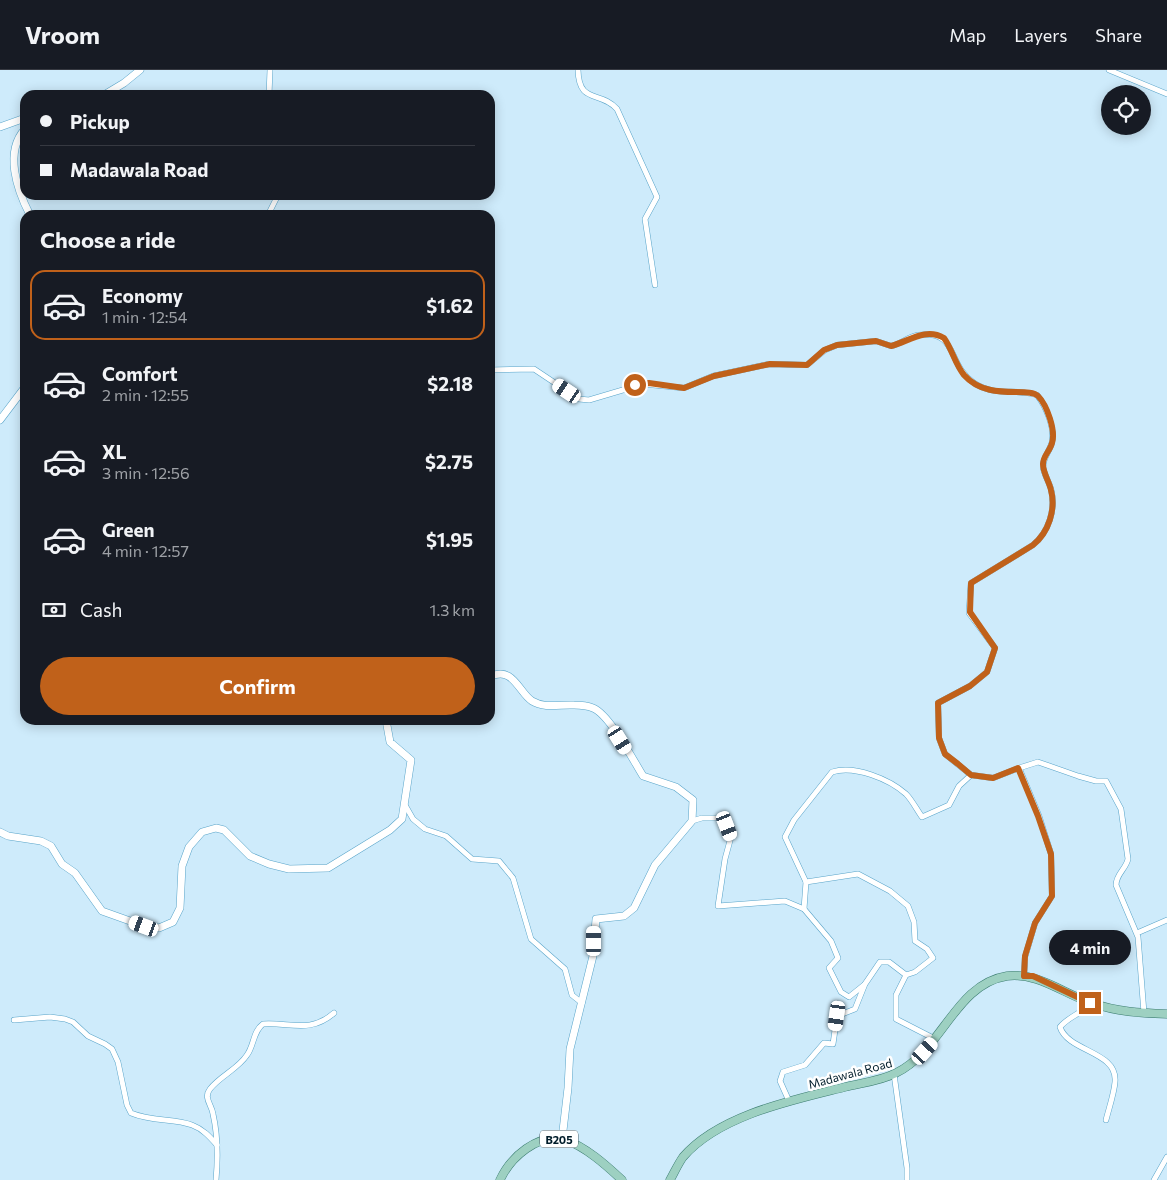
<!DOCTYPE html>
<html lang="en">
<head>
<meta charset="utf-8">
<style>
	:root { --surface:#171b24; --page:#242831; --text:#f1f3f6; --muted:#9ea1a6; --line:#363941; --accent:#c0611a }
	body { margin:0; font-family:Commissioner,sans-serif; background:var(--page); color:var(--text); height:100vh; display:flex; flex-direction:column; font-size:19px; white-space:nowrap }
	* { box-sizing:border-box; margin:0 }
	p { font-size:16px; color:var(--muted) }
	.icon { flex:none; width:28px; height:28px; fill:none; stroke:currentColor; stroke-width:2; stroke-linecap:round; stroke-linejoin:round }
	.map { position:relative; flex:1; overflow:hidden }
	.drawer { position:absolute; left:20px; top:140px; width:475px; height:515px; display:flex; flex-direction:column; background:var(--surface); border-radius:15px; box-shadow:0 2px 12px #0003 }
	.drawer>* { flex:none }
	.banner { position:absolute; left:20px; top:20px; width:475px; height:110px; border-radius:15px; box-shadow:0 2px 12px #0003; display:grid; align-content:center; height:110px; padding:0 20px; background:var(--surface) }
	.buttons { position:absolute; left:1101px; top:15px; display:grid; gap:10px }
	.buttons a { display:grid; place-items:center; width:50px; height:50px; border-radius:50%; background:var(--surface); box-shadow:0 2px 12px #0003; font-size:25px }
	.end { position:absolute; width:22px; height:22px; margin:-11px; border:6px solid #c0611a; background:#fff; box-shadow:0 0 0 2px #fff }
	.from { border-radius:50% }
	.bubble { position:absolute; height:35px; border-radius:18px; background:var(--surface); box-shadow:0 2px 12px #0003; font-size:16px; font-weight:700; line-height:35px; text-align:center }
	.car { position:absolute; width:15px; height:30px; margin:-15px -8px; border-radius:6px; box-shadow:0 0 4px 1px #0007; background:linear-gradient(#fff 24%,#345 0 40%,#fff 0 76%,#345 0 86%,#fff 0) }
	.banner b { display:flex; align-items:center; gap:18px; height:48px; font-size:19px }
	.banner b+b { border-top:1px solid var(--line) }
	.banner i { width:12px; height:12px; background:var(--text) }
	ul { padding:0; list-style:none }
	li { display:flex; align-items:center; gap:15px; height:70px; margin:0 10px 8px; padding:0 10px; border:2px solid transparent; border-radius:15px }
	li div { flex:1 }
	li b { display:block; font-size:19px }
	li em { font-style:normal; font-weight:700 }
	li.current { border-color:var(--accent) }
	li>.icon { width:45px; height:45px; stroke-width:1.5 }
	h2 { padding:0 20px; font-size:22px; line-height:60px }
	.pay { display:flex; align-items:center; gap:12px; height:55px; padding:0 20px; font-size:19px }
	.pay p { margin-inline-start:auto }
	.action { display:flex; gap:10px; margin-top:auto; padding:10px 20px }
	.action a { flex:1; height:58px; border-radius:30px; background:var(--accent); color:#fff; font-size:20px; font-weight:700; line-height:58px; text-align:center }
	header { display:flex; align-items:center; gap:30px; box-sizing:border-box; height:70px; padding:0 25px; background:var(--surface); border-bottom:1px solid var(--line) }
	header strong { font-size:24px }
	nav { display:flex; gap:28px; margin-inline-start:auto; font-size:18px }
	.map>svg:first-child { display:block }
	.lines { fill:none; stroke-linecap:round; stroke-linejoin:round }
	.street-casing { stroke:#58a4c9; stroke-width:6 }
	.secondary-casing { stroke:#58a4c9; stroke-width:8 }
	.primary-casing { stroke:#3c7d71; stroke-width:9 }
	.street { stroke:#fff; stroke-width:5 }
	.secondary { stroke:#fff; stroke-width:7 }
	.primary { stroke:#9dd0c1; stroke-width:8 }
	.route { stroke:#c0611a; stroke-width:6 }
	.labels { text-anchor:middle; dominant-baseline:central; stroke-width:5; stroke-linejoin:round; paint-order:stroke }
	.shield { fill:#fff; stroke:#4c606a; stroke-width:1 }
	.shield-label { font-size:11px; font-weight:bold; fill:#001c2a }
	.street-label { font-size:12px; fill:#001c2a; stroke:#fff }
</style>
</head>
<body>
<header>
<strong>Vroom</strong>
<nav><a>Map</a><a>Layers</a><a>Share</a></nav>
</header>
<div class="map">
<svg width="1167" height="1110" viewBox="0 0 1167 1110">
	<rect width="100%" height="100%" fill="#ceebfb"/>
	<g class="lines">
		<defs>
			<g id="street">
				<path d="M578 0C579 35 600 20 617 39L657 127 645 149 655 215"/>
				<polyline points="1109,0 1167,24"/>
				<polyline points="269,25 270,0"/>
				<polyline points="268,145 278,125"/>
				<path d="M490 300 534 299 579 329 589 330 643 314 684 318 713 306 769 294 807 295 825 280 837 275 876 271 891 276C901 274 909 266 919 265 959 260 946 294 974 313 995 327 1015 318 1037 325 1046 336 1055 358 1052 372 1050 381 1043 387 1043 397 1044 404 1049 412 1051 419 1056 439 1049 462 1033 475L971 513 969 543 995 578 987 602 970 616 938 633 939 668 945 684 971 705 993 708 1019 698 1039 746 1051 784 1052 826 1035 853 1025 887 1024 906"/>
				<path d="M1019 698 1038 692 1078 706 1096 711H1106L1121 739 1128 789C1126 799 1116 804 1116 815L1138 867 1144 943"/>
				<polyline points="405,735 413,749 425,759 446,766 472,789 499,791 513,808 531,869 565,899 572,925 582,933"/>
				<polyline points="692,751 702,748 721,748 731,767 725,789 718,836 785,831 804,839"/>
				<polyline points="806,812 804,839 831,871 838,888 829,898 841,922 849,927 864,915"/>
				<polyline points="1137,863 1167,850"/>
				<polyline points="906,905 896,925 896,949 935,969"/>
				<path d="M1090 933C1082 944 1069 946 1060 957 1068 982 1118 981 1115 1012 1114 1024 1109 1038 1106 1050"/>
				<path d="M14 950 50 947 65 949 73 952 88 966 105 974 112 979 118 992 127 1035 131 1043C152 1052 174 1048 192 1055 203 1059 210 1067 217 1075"/>
				<polyline points="894,1004 907,1098 907,1110"/>
				<path d="M789 1031 780 1011 783 1002 805 995 824 973 833 974 837 946 855 939 865 914 880 892H889L906 905 915 902 933 888 927 879 915 871 914 852 908 836 890 821 858 804 806 812 785 767 794 750 832 702C855 695 889 709 906 724 912 730 917 740 922 747L949 735 959 716 971 705"/>
				<path d="M216 1110C218 1088 218 1066 213 1044 212 1035 203 1028 210 1019 220 1006 238 999 247 985 254 976 253 961 263 954 290 952 310 964 334 943"/>
				<polyline points="1154,1110 1167,1087"/>
			</g>
			<g id="secondary">
				<polyline points="104,25 124,13 140,0"/>
				<polyline points="0,57 25,48"/>
				<path d="M25 59C4 82 17 120 30 145"/>
				<polyline points="0,350 25,317"/>
				<path d="M490 607C513 595 519 623 532 631 545 639 561 634 574 635 580 635 588 636 593 638 610 645 633 690 643 706L676 717 693 730 692 751 655 795 634 838 624 846 596 849 593 886 570 979 568 1018 562 1069"/>
				<polyline points="0,762 8,766 41,771 51,776 62,794 75,803 102,841 144,856 159,858 173,852 180,838 182,796 189,777 202,762 216,758 224,760 250,786 269,794 289,799 328,798 390,760 402,749 411,690 390,672 386,650"/>
			</g>
			<g id="primary">
				<path d="M500 1110C510 1088 538 1062 565 1070 585 1076 607 1096 622 1110"/>
				<path d="M670 1110C674 1103 678 1094 683 1087 719 1045 793 1030 845 1017 861 1013 881 1011 896 1003 942 981 955 914 1007 906 1039 902 1063 924 1092 933 1117 942 1141 943 1167 944"/>
			</g>
		</defs>
		<use href="#street" class="street-casing"/>
		<use href="#secondary" class="secondary-casing"/>
		<use href="#primary" class="primary-casing"/>
		<use href="#street" class="street"/>
		<use href="#secondary" class="secondary"/>
		<use href="#primary" class="primary"/>
	</g>
	<g class="lines">
		<path class="route" d="M635 315 649 313 684 318 714 306 770 294 807 295 824 280 837 275 876 271 891 276C908 272 925 257 944 268 952 279 955 294 964 305 988 332 1028 316 1038 326 1047 335 1056 361 1052 373 1050 381 1043 386 1043 394 1043 403 1049 411 1051 420 1056 439 1049 462 1033 475L971 513 970 542 995 578 987 602 970 616 938 633 939 668 945 684 958 694 971 705 993 708 1018 698 1038 746 1051 784 1052 826 1035 853 1025 886 1024 906H1033L1090 933"/>
	</g>
	<g class="labels">
		<rect class="shield" x="540" y="1060.5" width="38" height="17" rx="4"/>
		<g class="shield-label">
			<text x="559" y="1069">B205</text>
		</g>
		<g class="street-label">
			<text transform="translate(850 1003) rotate(-15)">Madawala Road</text>
		</g>
	</g>
</svg>
<div class="buttons">
<a><svg class="icon" aria-label="locate" viewBox="0 0 24 24"><circle cx="12" cy="12" r="6"/><path d="M12 2v4M12 18v4M2 12h4M18 12h4"/></svg></a>
</div>
<i class="end from" style="left:635px;top:315px"></i>
<i class="end" style="left:1090px;top:933px"></i>
<div class="bubble" style="left:1049px;top:860px;width:82px">4 min</div>
<i class="car" style="left:567px;top:321px;rotate:304deg"></i>
<i class="car" style="left:620px;top:670px;rotate:148deg"></i>
<i class="car" style="left:727px;top:756px;rotate:159deg"></i>
<i class="car" style="left:144px;top:856px;rotate:290deg"></i>
<i class="car" style="left:594px;top:871px;rotate:0deg"></i>
<i class="car" style="left:837px;top:946px;rotate:188deg"></i>
<i class="car" style="left:925px;top:981px;rotate:42deg"></i>
<div class="banner">
<b><i class="from"></i>Pickup</b>
<b><i></i>Madawala Road</b>
</div>
<section class="drawer">
<h2>Choose a ride</h2>
<ul>
<li class="current"><svg class="icon" aria-label="car" viewBox="0 0 24 24"><path d="M5 17H2v-5l4-1 3-4h7l3 4 3 1v5h-3M9 17h6M6 11h13"/><circle cx="7" cy="17" r="2"/><circle cx="17" cy="17" r="2"/></svg><div><b>Economy</b><p>1 min · 12:54</p></div><em>$1.62</em></li>
<li><svg class="icon" aria-label="car" viewBox="0 0 24 24"><path d="M5 17H2v-5l4-1 3-4h7l3 4 3 1v5h-3M9 17h6M6 11h13"/><circle cx="7" cy="17" r="2"/><circle cx="17" cy="17" r="2"/></svg><div><b>Comfort</b><p>2 min · 12:55</p></div><em>$2.18</em></li>
<li><svg class="icon" aria-label="car" viewBox="0 0 24 24"><path d="M5 17H2v-5l4-1 3-4h7l3 4 3 1v5h-3M9 17h6M6 11h13"/><circle cx="7" cy="17" r="2"/><circle cx="17" cy="17" r="2"/></svg><div><b>XL</b><p>3 min · 12:56</p></div><em>$2.75</em></li>
<li><svg class="icon" aria-label="car" viewBox="0 0 24 24"><path d="M5 17H2v-5l4-1 3-4h7l3 4 3 1v5h-3M9 17h6M6 11h13"/><circle cx="7" cy="17" r="2"/><circle cx="17" cy="17" r="2"/></svg><div><b>Green</b><p>4 min · 12:57</p></div><em>$1.95</em></li>
</ul>
<div class="pay"><svg class="icon" aria-label="cash" viewBox="0 0 24 24"><path d="M3 7h18v10H3z"/><circle cx="12" cy="12" r="2"/></svg>Cash<p>1.3 km</p></div>
<div class="action"><a>Confirm</a></div>
</section>
</div>
</body>
</html>
